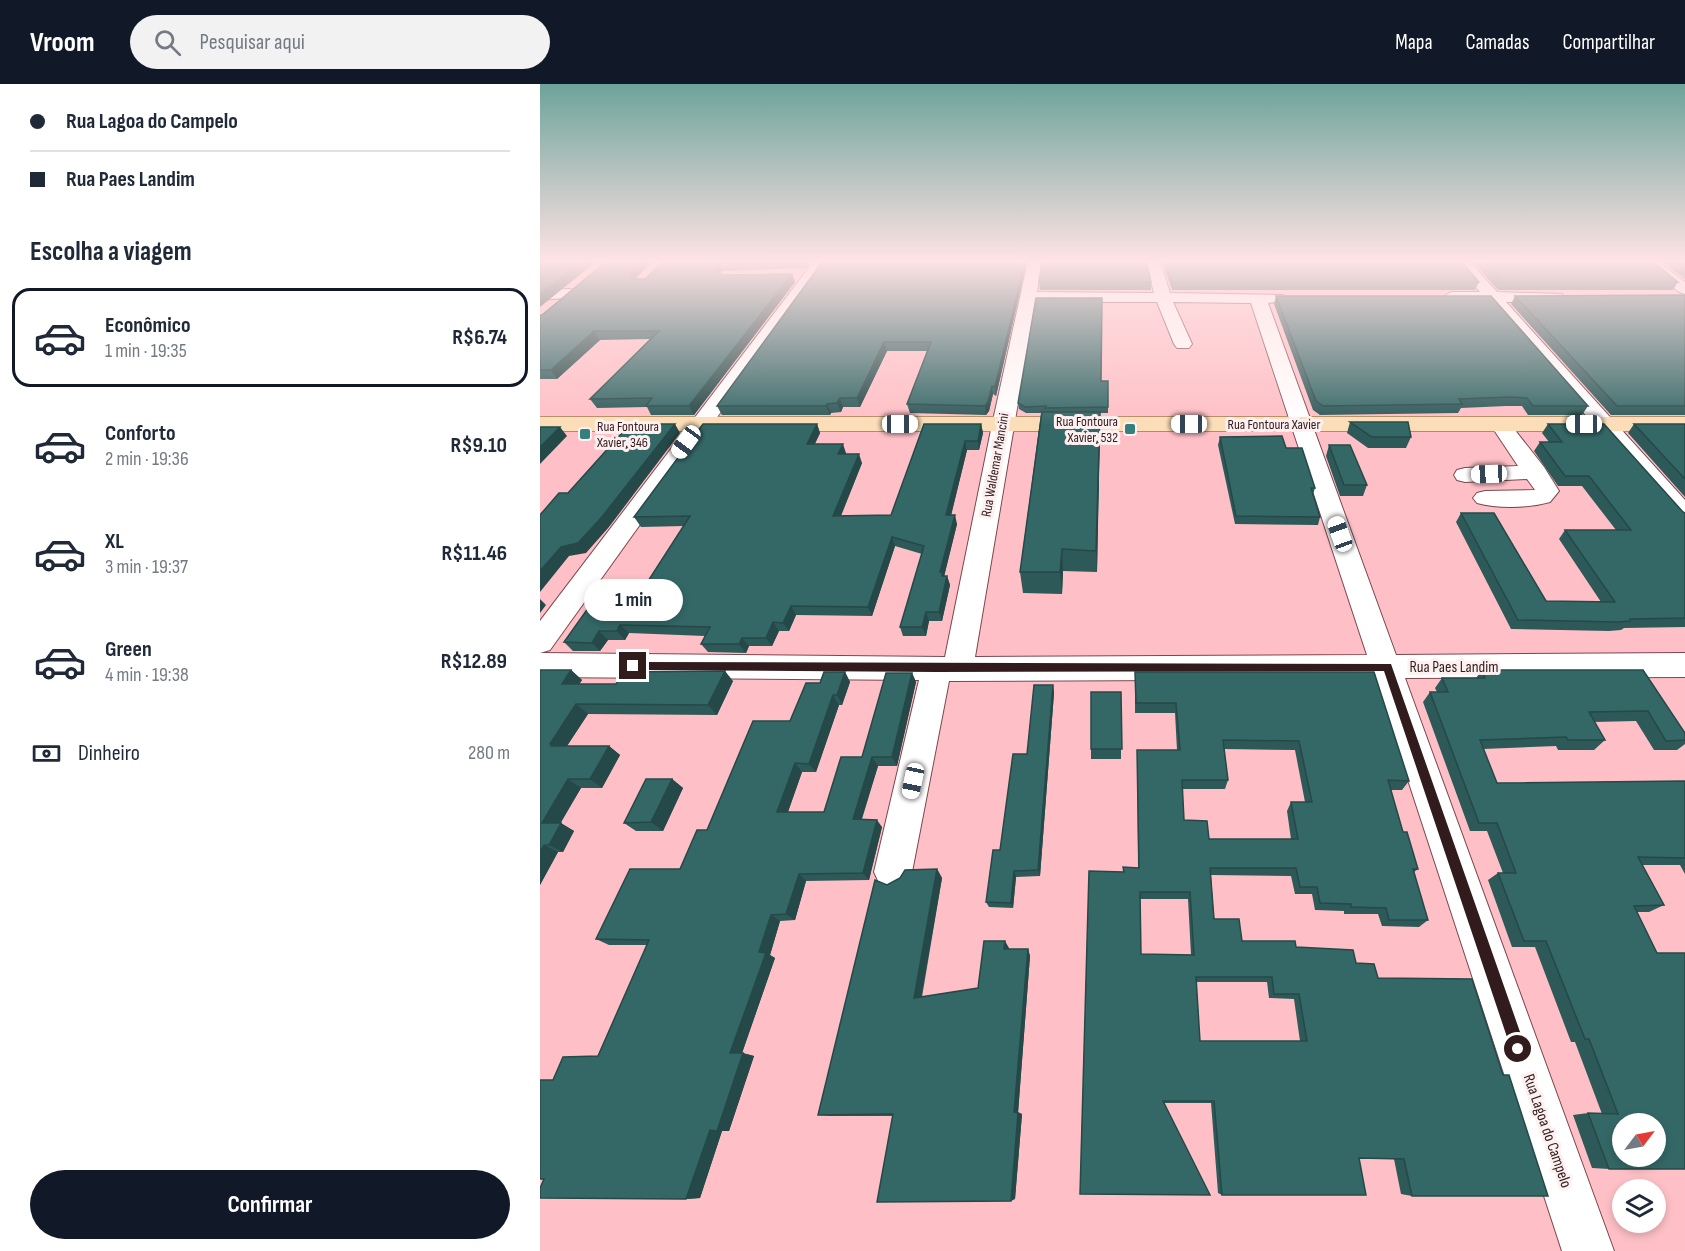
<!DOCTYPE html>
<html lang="pt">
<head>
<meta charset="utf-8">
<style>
	:root { --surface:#fff; --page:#f2f2f3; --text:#1f2937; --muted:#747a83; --line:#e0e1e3; --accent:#111827 }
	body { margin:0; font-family:"Sofia Sans Condensed",sans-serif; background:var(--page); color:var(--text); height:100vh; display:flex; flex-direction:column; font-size:22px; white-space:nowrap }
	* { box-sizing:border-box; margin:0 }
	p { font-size:20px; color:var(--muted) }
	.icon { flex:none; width:33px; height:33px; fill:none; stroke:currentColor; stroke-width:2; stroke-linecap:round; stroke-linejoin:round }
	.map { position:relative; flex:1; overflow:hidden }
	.panel { display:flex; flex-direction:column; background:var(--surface); width:540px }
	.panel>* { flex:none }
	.hud { display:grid; align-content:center; height:132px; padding:0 30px; background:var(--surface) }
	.needle { width:39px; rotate:58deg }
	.buttons { position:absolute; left:1072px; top:1029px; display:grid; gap:12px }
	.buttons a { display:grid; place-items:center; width:54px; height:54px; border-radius:50%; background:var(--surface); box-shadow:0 3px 9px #0003; font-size:30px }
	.end { position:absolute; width:27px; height:27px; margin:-14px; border:8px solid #311b1d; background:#fff; box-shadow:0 0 0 3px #fff }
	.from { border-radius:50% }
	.bubble { position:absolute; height:42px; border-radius:21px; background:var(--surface); box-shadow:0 3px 9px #0003; font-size:20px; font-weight:700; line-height:42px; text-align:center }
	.car { position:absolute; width:18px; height:36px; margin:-18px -9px; border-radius:8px; box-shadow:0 0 4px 2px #0007; background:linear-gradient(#fff 24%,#345 0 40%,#fff 0 76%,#345 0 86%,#fff 0) }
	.hud b { display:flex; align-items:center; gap:21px; height:57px; font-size:22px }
	.hud b+b { border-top:2px solid var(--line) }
	.hud i { width:15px; height:15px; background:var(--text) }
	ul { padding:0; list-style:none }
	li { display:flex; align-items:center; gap:18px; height:99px; margin:0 12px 9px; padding:0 18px; border:3px solid transparent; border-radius:18px }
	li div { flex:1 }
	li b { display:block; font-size:22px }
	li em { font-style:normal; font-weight:700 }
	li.active { border-color:var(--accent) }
	li>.icon { width:54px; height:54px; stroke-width:1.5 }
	h2 { padding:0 30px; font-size:27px; line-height:72px }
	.pay { display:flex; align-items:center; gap:15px; height:66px; padding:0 30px; font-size:22px }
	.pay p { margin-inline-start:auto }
	.action { display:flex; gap:12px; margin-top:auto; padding:12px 30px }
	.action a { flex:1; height:69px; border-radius:36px; background:var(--accent); color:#fff; font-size:24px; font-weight:700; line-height:69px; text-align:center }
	header { display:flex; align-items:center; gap:36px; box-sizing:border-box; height:84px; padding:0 30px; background:var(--accent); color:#fff }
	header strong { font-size:28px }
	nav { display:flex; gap:33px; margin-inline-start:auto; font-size:21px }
	.search { width:420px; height:54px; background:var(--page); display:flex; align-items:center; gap:15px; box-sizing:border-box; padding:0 21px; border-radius:33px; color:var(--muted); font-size:22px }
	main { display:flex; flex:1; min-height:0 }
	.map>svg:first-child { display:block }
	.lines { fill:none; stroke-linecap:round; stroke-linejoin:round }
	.minor-casing { stroke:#7b474d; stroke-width:2 }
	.major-casing { stroke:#b38b63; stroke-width:2 }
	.minor { fill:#fff; fill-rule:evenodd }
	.major { fill:#fbddb8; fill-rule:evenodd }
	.wall { fill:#2d5959; fill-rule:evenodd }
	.shaded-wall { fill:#244948 }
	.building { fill:#346867; stroke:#244948; stroke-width:1.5; fill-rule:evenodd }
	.route { fill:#311b1d }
	.poi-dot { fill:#367f7d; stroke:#fdf0f1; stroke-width:2 }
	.labels { text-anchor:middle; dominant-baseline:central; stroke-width:6; stroke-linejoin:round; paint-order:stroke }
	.far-poi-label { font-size:14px; fill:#311b1d; stroke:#fdf0f1; text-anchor:end }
	.far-street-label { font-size:14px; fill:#311b1d; stroke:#fdf0f1 }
	.street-label { font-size:16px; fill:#311b1d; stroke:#fdf0f1 }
</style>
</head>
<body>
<header>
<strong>Vroom</strong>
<div class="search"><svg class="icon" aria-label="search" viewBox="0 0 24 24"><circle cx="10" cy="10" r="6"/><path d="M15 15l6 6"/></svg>Pesquisar aqui</div>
<nav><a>Mapa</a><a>Camadas</a><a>Compartilhar</a></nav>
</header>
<main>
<section class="panel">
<div class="hud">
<b><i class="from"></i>Rua Lagoa do Campelo</b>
<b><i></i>Rua Paes Landim</b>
</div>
<h2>Escolha a viagem</h2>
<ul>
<li class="active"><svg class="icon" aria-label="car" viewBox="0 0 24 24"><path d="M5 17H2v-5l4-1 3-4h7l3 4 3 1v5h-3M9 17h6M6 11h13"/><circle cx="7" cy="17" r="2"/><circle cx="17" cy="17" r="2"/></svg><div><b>Econômico</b><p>1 min · 19:35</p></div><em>R$6.74</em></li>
<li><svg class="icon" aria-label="car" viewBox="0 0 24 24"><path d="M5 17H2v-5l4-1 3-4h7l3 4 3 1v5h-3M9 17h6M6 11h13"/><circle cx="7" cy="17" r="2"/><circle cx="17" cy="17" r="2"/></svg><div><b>Conforto</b><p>2 min · 19:36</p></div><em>R$9.10</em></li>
<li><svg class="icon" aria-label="car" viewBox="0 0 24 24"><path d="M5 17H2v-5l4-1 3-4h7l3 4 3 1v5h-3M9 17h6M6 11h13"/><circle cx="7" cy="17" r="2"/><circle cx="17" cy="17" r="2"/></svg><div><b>XL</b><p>3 min · 19:37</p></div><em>R$11.46</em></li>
<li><svg class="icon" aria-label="car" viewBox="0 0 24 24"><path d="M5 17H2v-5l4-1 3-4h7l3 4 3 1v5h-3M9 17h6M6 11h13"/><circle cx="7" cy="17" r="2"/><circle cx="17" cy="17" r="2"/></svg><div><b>Green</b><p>4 min · 19:38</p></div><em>R$12.89</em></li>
</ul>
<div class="pay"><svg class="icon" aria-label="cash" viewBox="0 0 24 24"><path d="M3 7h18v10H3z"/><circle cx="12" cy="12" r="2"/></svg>Dinheiro<p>280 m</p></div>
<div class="action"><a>Confirmar</a></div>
</section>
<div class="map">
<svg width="1145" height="1167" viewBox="0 0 1145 1167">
	<rect width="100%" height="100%" fill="#fec0c6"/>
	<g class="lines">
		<defs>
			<g id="minor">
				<polygon points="274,177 289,177 10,566 0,569 0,537"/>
				<path d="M488 177H502L497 208 614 209 606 177H620L630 209 743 211 745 214 743 217 728 219 856 571 1145 569V593L865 594 1074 1167H1022L835 595 409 597 372 788 366 801 353 807 340 801 334 788 379 596 0 593V569L405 573 452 341ZM495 218H617L634 260 637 264H649L652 260 633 218 711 219 827 571 435 573Z"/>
				<polygon points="914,177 929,177 957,208 1022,210 1024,213 1016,218 966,218 1145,416 1145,439 1136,436 948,218 905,216 903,213 911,208 940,208"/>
				<polygon points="1100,177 1117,177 1145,198 1145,210 1139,208"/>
				<polygon points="30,205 36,207 38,210 36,213 0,216 0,206"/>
				<path d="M960 334 967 336 1004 383 1019 407 1010 418C989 424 958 425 937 419L933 414 937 409 945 407 995 406 987 395 925 398 917 396 914 391 917 386 925 384 978 382 950 340 953 336Z"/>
			</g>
			<rect id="major" x="0" y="333" width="1145" height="14"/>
		</defs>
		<use href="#minor" class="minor-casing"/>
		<use href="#major" class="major-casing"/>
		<use href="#minor" class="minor"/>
		<use href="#major" class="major"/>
	</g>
	<g class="wall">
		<polygon points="67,177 113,177 95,195 105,195 124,177 272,177 266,184 182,187 179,189 183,191 252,190 255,198 154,331 111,331 107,323 57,324 50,315 110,255 60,256 17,295 0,295 0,231 2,231"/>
		<polygon points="487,177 456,312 453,310 449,327 446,331 370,329 367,320 387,267 347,267 320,323 303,323 301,328 291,329 290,331 182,331 177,322"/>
		<polygon points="622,177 921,177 939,198 935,206 632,206"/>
		<polygon points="932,177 1112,177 1138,198 1133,206 958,206"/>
		<polygon points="1121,177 1145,177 1145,195"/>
		<polygon points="499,198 611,198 611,206 500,206"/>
		<polygon points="1145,211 1145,331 1071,331 971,220 975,212"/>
		<polygon points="736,212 1048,322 1042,331 988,331 982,322 966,322 921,324 918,329 780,331 773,326 734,220"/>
		<polygon points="561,297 568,303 568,329 560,329 557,488 523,487 522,510 483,509 480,488 501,329 486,329 479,325 478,319"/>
		<polygon points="810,338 871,353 866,364 828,364 807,349"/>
		<polygon points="277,340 280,349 275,360 306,369 306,370 322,379 301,432 351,431 441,340 443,349 439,366 427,366 411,431 417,440 404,492 407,492 410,501 402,537 389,537 386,552 363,552 360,543 382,470 355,462 332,532 256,531 249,547 239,547 232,562 209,562 206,569 168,568 161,560 165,552 89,549 85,556 68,556 60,567 33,567 24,558 103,505 144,442 101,443 94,433"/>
		<polygon points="1008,340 1145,429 1145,543 1084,544 1081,546 1069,547 971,545 916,438 921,429 1006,517 1061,518 1019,455 1025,446 1076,446 1042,402 1018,402 994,367 1000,358 1009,358 1002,349"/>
		<polygon points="1094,340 1145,340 1145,413 1088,349"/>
		<polygon points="680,353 746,364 775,404 773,410 780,433 778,441 695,440 678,361"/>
		<polygon points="789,361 827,401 823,412 800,412 786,372"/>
		<polygon points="0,586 31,586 42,596 39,600 76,600 193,597 177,631 48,630 27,662 69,662 80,671 62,704 41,704 20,739 34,747 23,768 18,768 0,801"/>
		<polygon points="942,586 1103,586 1145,649 1145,660 1137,666 1114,666 1096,637 1054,638 1065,656 1054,666 1018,666 1016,662 943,665 957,699 1145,697 1145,790 1140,781 1102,781 1124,821 1109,828 1097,828 1117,869 1069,1085 1052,1084 1033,1031 1048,1029 1062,1030 1035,958 1031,958 995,863 972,863 948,796 958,789 963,789 947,747 930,747 883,618 890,608 897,608 895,604 902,594 936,594"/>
		<polygon points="305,588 310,598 302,621 299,621 276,688 262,688 248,728 284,728 322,673 372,589 376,598 357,682 338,682 322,735 342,743 329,796 266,797 255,836 240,837 230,871 235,874 202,969 214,972 189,1047 182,1047 160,1114 146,1115 4,1095 13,996 58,972 107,861 69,861 56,855 140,785 167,746 280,599"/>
		<path d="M595 588 869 697 862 706H850L863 748 878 785 874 788 888 836 879 843 842 842 838 830H804V827L775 826 772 810H755L751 792 671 791 674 835 702 857 756 863 816 879 834 880 872 1112 861 1110 854 1075 819 1074 682 1111 678 1109 671 1019H623L540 1110 584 788 598 784 597 666H637L635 629H595ZM684 665 755 666 765 718H751L747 727 751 755H669L644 736 642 705H685L688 696ZM600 815H648L651 871 601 870ZM656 898H727L729 914 754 915 760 957H660Z"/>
		<polygon points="513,601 514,609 500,792 476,793 473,824 449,823 446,818 487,670"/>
		<polygon points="581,608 581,675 551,675 551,665"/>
		<polygon points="132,695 143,704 123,747 96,747 84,739"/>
		<polygon points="397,785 402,794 382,913 438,904 469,864 469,865 488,865 490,872 478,1028 482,1030 475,1115 352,1032 290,1032 278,1031 347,801"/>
	</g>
	<g class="shaded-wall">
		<polygon points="42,177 57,177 0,223 0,210"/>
		<polygon points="101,177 113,177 93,197 89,189"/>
		<polygon points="264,177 272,177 266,184"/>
		<polygon points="485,177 487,177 456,312 455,303"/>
		<polygon points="178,179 182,187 177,190 174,186 174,182"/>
		<polygon points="252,190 255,198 154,331 149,322"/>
		<polygon points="54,247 60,256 17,295 11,286"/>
		<polygon points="344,258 347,267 320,323 317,314"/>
		<polygon points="452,302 453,310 449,327 446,331 445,322"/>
		<polygon points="300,314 303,323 301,328 297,319"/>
		<polygon points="287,320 291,329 290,331 286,322"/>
		<polygon points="560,328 560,349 557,488 556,467"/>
		<polygon points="135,340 140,349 69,443 46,469 29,472 0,508 0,487 21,463"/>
		<polygon points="277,340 280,349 270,369 267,360"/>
		<polygon points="441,340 443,349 439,366 438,357"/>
		<polygon points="20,343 27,352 0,380 0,363"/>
		<polygon points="425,357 427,366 409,440 406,431"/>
		<polygon points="303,360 306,369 302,379 298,370"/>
		<polygon points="319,370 322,379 297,441 293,432"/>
		<polygon points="415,431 417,440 404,493 404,501 400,488"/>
		<polygon points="352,453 355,462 332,532 328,523"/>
		<polygon points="522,465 523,487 522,510 520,488"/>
		<polygon points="407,492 410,501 402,537 399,528"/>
		<polygon points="0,515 6,521 0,529"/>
		<polygon points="251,522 256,531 249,547 243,539"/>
		<polygon points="386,528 389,537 386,552 382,543"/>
		<polygon points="233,538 239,547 232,562 226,554"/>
		<polygon points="80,541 89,549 85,556 77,547"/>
		<polygon points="59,547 68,556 60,567 52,559"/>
		<polygon points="202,554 209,562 206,569 199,560"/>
		<polygon points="31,586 42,596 33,610 22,600"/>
		<polygon points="185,587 193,597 177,631 168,621"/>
		<polygon points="305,588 310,598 302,621 297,611"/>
		<polygon points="372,589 376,598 357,682 352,673"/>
		<polygon points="513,601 514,609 500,792 498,786"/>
		<polygon points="293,611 299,621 276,688 269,680"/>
		<polygon points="36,620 48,630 23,668 24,671 10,660"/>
		<polygon points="69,662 80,671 62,704 50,695"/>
		<polygon points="332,673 338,682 319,743 313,735"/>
		<polygon points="255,679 262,688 245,736 237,728"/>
		<polygon points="28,695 41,704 16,747 2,739"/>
		<polygon points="132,695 143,704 123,747 111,738"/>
		<polygon points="337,736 342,743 329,796 323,789"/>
		<polygon points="21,739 34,747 23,768 9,761"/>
		<polygon points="4,761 18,768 0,801 0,768"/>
		<polygon points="397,785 402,794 380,919 374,914"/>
		<polygon points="474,787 476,793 473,824 471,819"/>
		<polygon points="259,790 266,797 255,836 246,830"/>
		<polygon points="231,831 240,837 230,871 235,874 201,972 190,969"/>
		<polygon points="465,857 469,864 468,872 464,865"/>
		<polygon points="488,865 490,872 478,1030 474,1028"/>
		<polygon points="203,969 214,972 189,1047 182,1047 160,1114 146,1115 170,1046"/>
		<polygon points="478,1029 482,1030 475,1115 471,1117"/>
	</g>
	<g class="building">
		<polygon points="0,177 42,177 0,210"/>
		<polygon points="67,177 101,177 89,189 92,195 105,195 124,177 220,177 178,179 174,182 174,186 183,191 252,190 149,322 106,322 112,314 50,315 119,247 54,247 11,286 0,286 0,231 2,231"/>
		<polygon points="283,177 485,177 455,303 452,302 448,318 445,322 367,320 391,258 344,258 317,314 300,314 297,319 287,320 286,322 177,322"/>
		<polygon points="502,177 606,177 611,198 499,198"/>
		<polygon points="625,177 921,177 939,198 632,198"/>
		<polygon points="943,177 1112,177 1138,198 962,198"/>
		<polygon points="1136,177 1145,177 1145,183"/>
		<polygon points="1145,211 1145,322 1077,322 975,212"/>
		<polygon points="736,212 951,212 1048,322 993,322 987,314 971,313 919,315 922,320 783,322 776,317"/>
		<polygon points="496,214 562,214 561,297 568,297 568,323 505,324 506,322 485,323 478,319"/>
		<polygon points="502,328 560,328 556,467 522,465 520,488 480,488"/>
		<polygon points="810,338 868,338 871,353 832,353"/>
		<polygon points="90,340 135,340 61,434 38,459 21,463 0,487 0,431 19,409 28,409"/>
		<polygon points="163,340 277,340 267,360 303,360 298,370 319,370 293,432 351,431 384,340 441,340 438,357 425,357 406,431 415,431 400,488 402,488 402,492 407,492 399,528 386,528 382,543 360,543 384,462 352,453 328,523 251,522 243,539 233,538 226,554 202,554 199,560 161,560 170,543 80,541 77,547 59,547 52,559 24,558 61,506 103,505 150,432 94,433"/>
		<polygon points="1008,340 1064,340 1143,428 1145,429 1145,534 1090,535 1090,537 1077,538 978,536 921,429 954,429 1006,517 1075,518 1025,446 1091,446 1049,392 1025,392 1000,358 1022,358"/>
		<polygon points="1094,340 1145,340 1145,395"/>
		<polygon points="0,343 20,343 0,363"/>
		<polygon points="742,352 746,364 762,364 775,404 771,404 780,433 696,432 680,353"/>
		<polygon points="789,361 810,361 827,401 804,401"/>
		<polygon points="0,586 31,586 22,600 76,600 84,588 185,587 168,621 36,620 10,660 13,660 11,662 69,662 50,695 28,695 2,739 21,739 9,761 4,761 0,768"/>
		<path d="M942 586H1103L1145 649V656L1126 657 1108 627 1049 628 1065 656H1028L1026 653 940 656 957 699 1145 697V774L1098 773 1124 821 1094 822 1117 869H1145V1085H1069L1048 1029 1078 1030 1049 955H1045L1006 857H984L958 789H976L957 739H939L890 608H908L902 594H945ZM1083 1040H1116V1072H1083Z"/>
		<polygon points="284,588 305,588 297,611 293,611 269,680 255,679 237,728 284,728 301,673 322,673 346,589 372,589 352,673 332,673 313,735 337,736 323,789 259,790 246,830 231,831 219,868 226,869 190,969 203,969 177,1047 170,1046 146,1115 0,1114 0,1104 4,1095 0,1095 0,996 13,996 23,973 58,972 109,856 56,855 90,785 140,785 157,746 167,746 213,637 250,637 266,599 280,599"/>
		<path d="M595 588H834L869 697 848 696 863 748H867L878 785H873L888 836H849L846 824 811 823V820L780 819 777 803H760L756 784H670L674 835H699L702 857H755L756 863 813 866 816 879 834 880 838 894 932 895 963 991H969L1008 1112H872L864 1075 819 1074 826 1111H682L674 1017H623L670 1111 540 1110 549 787 584 788 583 783 599 784 597 666H640L636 619H596ZM683 656 759 657 772 718H751L758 755H669L667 737 644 736 642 696H688ZM600 808H650L654 871 601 870ZM656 893H732L734 910H759L767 957H660Z"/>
		<polygon points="494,601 513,601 498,786 474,787 471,819 446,818 453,766 460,766 473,670 487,670"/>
		<polygon points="551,608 581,608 582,665 551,665"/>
		<polygon points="106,695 132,695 111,738 84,739"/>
		<polygon points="397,785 374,914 438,904 444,857 465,857 464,865 488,865 474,1028 478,1029 471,1117 337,1118 353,1030 278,1031 335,796 347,801 360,794 365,786"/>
	</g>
	<linearGradient id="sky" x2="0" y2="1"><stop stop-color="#6da39a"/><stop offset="0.52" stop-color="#ffe3e5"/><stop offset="1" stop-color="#ffe3e5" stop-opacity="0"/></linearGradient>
	<rect width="1145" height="341" fill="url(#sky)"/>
	<polygon class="route" points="93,578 851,580 986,965 984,970 978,972 973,970 971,965 844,587 397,588 93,586 89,582"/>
	<g class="poi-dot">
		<rect x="584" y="339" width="12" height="12" rx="3"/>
		<rect x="39" y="344" width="12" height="12" rx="3"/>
	</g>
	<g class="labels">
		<g class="far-poi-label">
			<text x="578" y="337">Rua Fontoura<tspan x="578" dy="16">Xavier, 532</tspan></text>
			<text x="57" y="342" text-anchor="start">Rua Fontoura<tspan x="57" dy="16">Xavier, 346</tspan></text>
		</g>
		<g class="far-street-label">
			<text x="734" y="340">Rua Fontoura Xavier</text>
			<text transform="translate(455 381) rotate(-80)">Rua Waldemar Mancini</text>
		</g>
		<g class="street-label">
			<text x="914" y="583">Rua Paes Landim</text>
			<text transform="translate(1007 1047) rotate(71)">Rua Lagoa do Campelo</text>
		</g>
	</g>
</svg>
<div class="buttons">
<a><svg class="needle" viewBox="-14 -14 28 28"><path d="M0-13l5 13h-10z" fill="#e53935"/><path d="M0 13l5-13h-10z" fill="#747a83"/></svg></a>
<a><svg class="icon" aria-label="layers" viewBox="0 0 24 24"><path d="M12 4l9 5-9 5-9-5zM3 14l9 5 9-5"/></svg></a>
</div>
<i class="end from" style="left:978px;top:965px"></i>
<i class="end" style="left:93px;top:582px"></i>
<div class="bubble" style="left:44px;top:495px;width:99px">1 min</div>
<i class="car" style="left:360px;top:340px;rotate:90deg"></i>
<i class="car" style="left:649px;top:340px;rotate:270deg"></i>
<i class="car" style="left:1044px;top:340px;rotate:270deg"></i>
<i class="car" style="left:146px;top:358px;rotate:216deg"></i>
<i class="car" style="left:949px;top:390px;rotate:268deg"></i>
<i class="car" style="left:800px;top:450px;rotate:340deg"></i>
<i class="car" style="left:373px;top:697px;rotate:192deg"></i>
</div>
</main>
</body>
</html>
